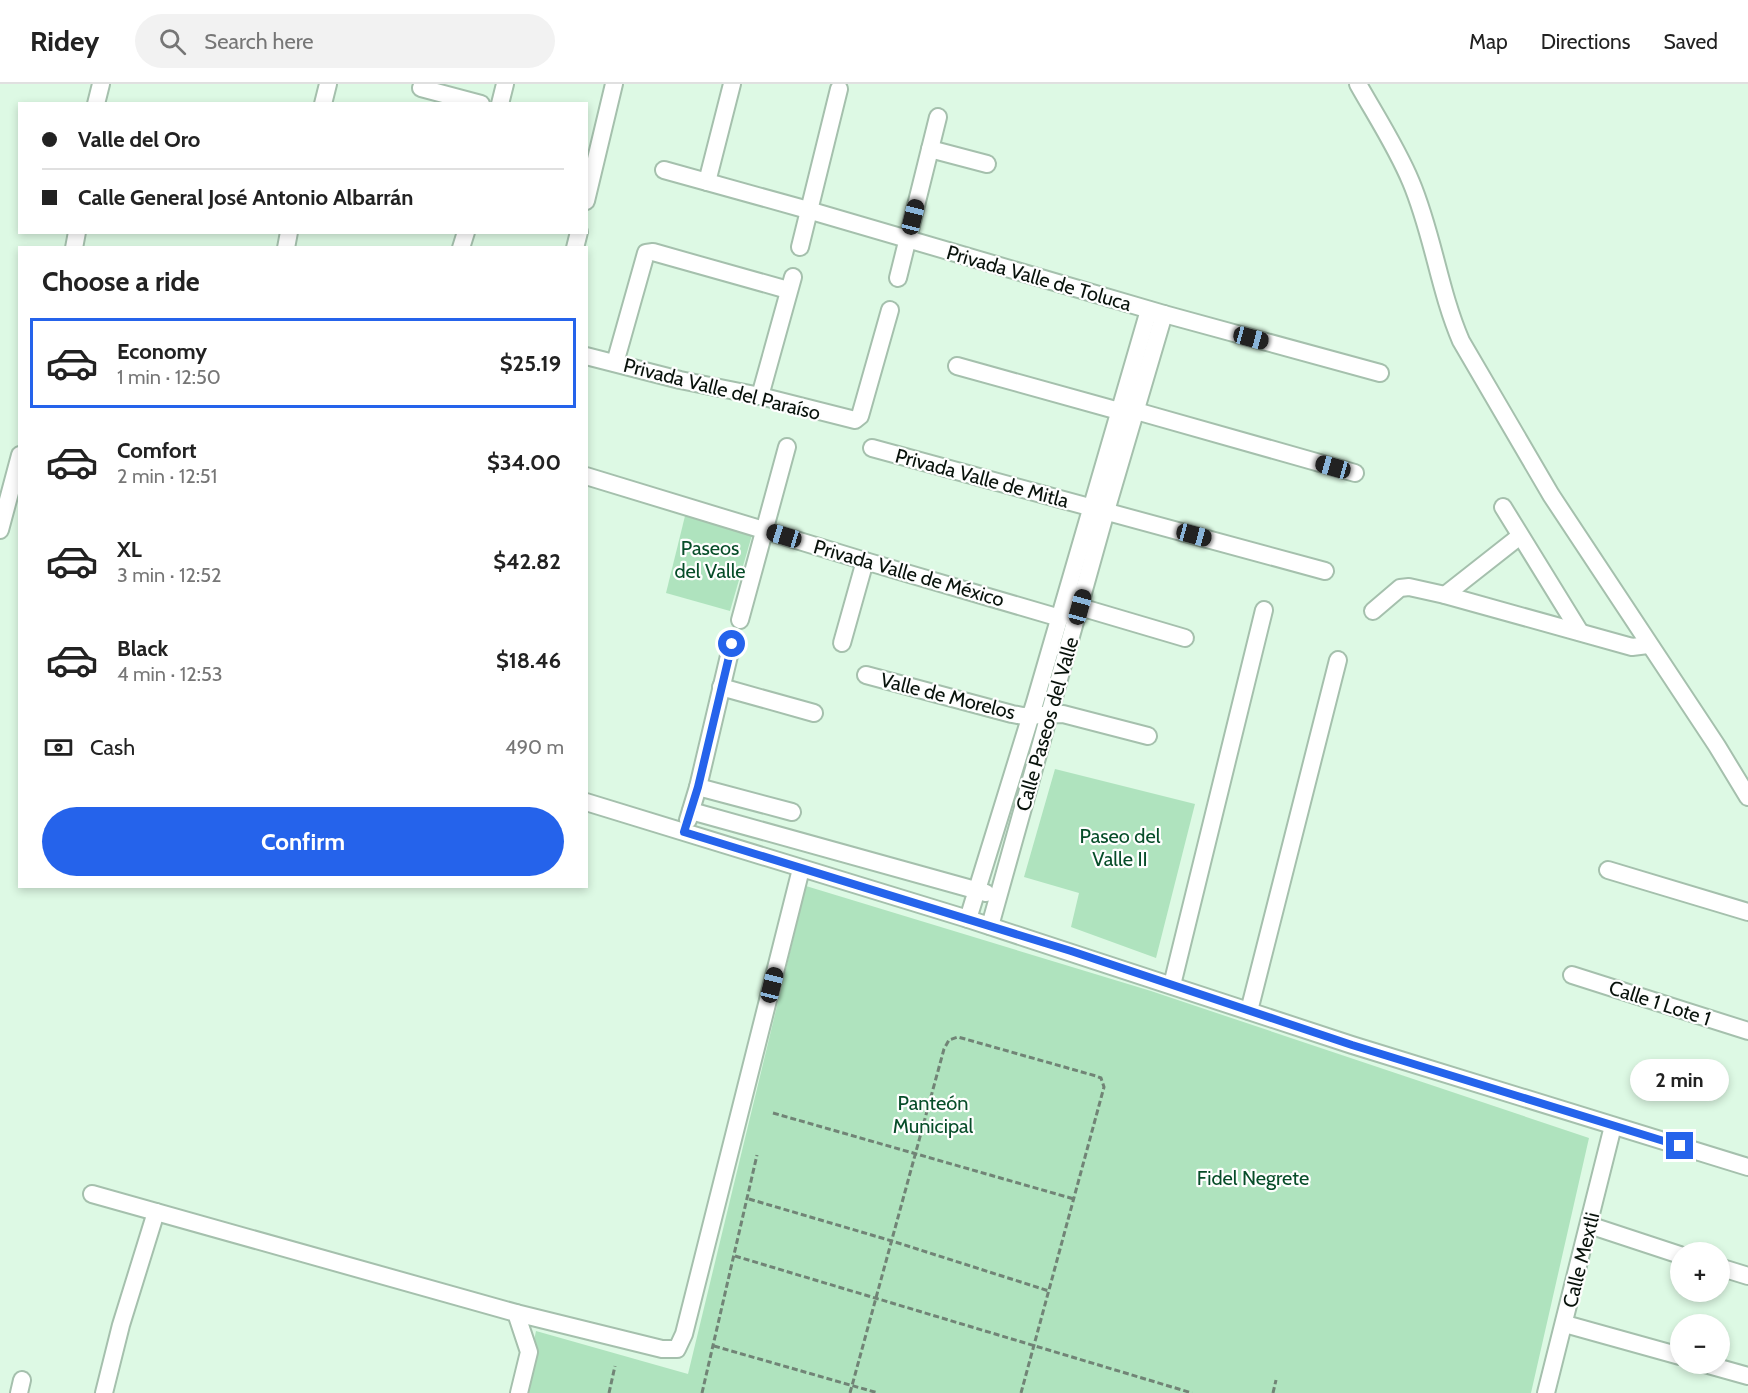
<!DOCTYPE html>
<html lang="en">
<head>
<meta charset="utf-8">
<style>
	:root { --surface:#fff; --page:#f2f2f2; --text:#222; --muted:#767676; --line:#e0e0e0; --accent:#2563eb }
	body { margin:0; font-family:Cabin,sans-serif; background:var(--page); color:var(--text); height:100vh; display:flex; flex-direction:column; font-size:22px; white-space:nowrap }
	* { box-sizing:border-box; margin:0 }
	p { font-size:20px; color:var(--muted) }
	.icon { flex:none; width:33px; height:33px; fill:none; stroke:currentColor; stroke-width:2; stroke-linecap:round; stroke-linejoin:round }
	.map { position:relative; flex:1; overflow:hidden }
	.panel { position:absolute; left:18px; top:162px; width:570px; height:642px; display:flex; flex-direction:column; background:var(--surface); border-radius:0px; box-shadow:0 3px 9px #0003 }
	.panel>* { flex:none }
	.top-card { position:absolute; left:18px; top:18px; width:570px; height:132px; border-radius:0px; box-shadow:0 3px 9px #0003; display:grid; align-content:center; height:132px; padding:0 24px; background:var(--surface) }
	.buttons { position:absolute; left:1670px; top:1158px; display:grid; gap:12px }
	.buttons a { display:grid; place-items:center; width:60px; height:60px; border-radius:50%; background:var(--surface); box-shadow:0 3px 9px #0003; font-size:30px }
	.end { position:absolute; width:27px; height:27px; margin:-14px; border:8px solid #2563eb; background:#fff; box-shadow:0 0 0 3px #fff }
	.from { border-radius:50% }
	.bubble { position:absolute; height:42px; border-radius:21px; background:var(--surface); box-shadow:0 3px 9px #0003; font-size:20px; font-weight:700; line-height:42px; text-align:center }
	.car { position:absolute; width:18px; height:36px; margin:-18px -9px; border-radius:8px; box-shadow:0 0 4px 2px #0007; background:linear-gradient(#222 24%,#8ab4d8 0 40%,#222 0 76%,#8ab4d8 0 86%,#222 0) }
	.top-card b { display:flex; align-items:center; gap:21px; height:57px; font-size:22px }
	.top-card b+b { border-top:2px solid var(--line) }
	.top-card i { width:15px; height:15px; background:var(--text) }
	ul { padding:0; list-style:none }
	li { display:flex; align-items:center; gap:18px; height:90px; margin:0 12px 9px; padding:0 12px; border:3px solid transparent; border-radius:0px }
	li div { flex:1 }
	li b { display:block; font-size:22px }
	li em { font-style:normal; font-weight:700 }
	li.active { border-color:var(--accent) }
	li>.icon { width:54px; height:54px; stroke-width:1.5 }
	h2 { padding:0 24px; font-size:27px; line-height:72px }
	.pay { display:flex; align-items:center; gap:15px; height:66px; padding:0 24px; font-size:22px }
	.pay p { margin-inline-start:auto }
	.button { display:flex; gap:12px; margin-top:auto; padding:12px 24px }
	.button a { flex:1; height:69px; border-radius:36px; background:var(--accent); color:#fff; font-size:24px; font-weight:700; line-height:69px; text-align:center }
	header { display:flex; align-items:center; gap:36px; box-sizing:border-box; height:84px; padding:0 30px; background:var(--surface); border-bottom:2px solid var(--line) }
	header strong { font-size:28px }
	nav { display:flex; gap:33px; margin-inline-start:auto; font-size:21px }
	.search { width:420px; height:54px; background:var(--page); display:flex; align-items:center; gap:15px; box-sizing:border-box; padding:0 21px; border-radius:33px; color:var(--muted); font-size:22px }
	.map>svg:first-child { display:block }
	.green { fill:#afe3be }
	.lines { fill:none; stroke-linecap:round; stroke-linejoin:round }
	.minor-casing { stroke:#a5c0ad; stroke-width:20 }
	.path { stroke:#718476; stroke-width:3; stroke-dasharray:6 3; stroke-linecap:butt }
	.minor { stroke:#fff; stroke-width:16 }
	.route { stroke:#2563eb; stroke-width:8 }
	.labels { text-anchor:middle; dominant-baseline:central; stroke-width:4.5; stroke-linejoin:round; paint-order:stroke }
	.street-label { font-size:20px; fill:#08120b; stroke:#fefefe }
	.park-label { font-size:20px; fill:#074d29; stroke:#fefefe }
</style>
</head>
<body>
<header>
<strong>Ridey</strong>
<div class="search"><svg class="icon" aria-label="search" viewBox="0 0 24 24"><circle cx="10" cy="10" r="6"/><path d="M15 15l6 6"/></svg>Search here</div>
<nav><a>Map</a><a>Directions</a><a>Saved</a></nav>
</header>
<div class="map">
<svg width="1748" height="1309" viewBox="0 0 1748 1309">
	<rect width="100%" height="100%" fill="#ddf9e4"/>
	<g class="green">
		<polygon points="685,432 752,451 730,527 666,509"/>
		<polygon points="1055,685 1195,720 1156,874 1071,843 1079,809 1024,793"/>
		<polygon points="806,802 1151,907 1589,1054 1531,1309 523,1309 536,1247 688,1290"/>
	</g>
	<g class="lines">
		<defs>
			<g id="minor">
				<path d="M1358 0C1376 32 1397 64 1411 98 1433 150 1439 206 1461 257L1551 411 1717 662 1748 713"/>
				<polyline points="421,4 481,20"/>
				<polyline points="96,20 101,0"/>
				<polyline points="323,20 328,0"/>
				<polyline points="500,20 505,0"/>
				<polyline points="930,65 987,80"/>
				<polyline points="664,86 808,126 1164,230 1380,289"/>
				<polyline points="707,98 732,0"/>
				<polyline points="586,117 614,0"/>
				<polyline points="800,163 839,5"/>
				<polyline points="74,164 77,148"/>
				<polyline points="286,164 289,148"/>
				<polyline points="461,164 466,148"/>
				<polyline points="575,164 579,148"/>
				<polyline points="898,194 938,33"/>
				<polyline points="586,272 680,296 760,312 855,336 860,332 890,226"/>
				<polyline points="615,279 646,169 653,168 788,206"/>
				<polyline points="957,282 1119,327"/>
				<polyline points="760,312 793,193"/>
				<polyline points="1136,327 1355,389"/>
				<polyline points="872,364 1325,487"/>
				<polyline points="586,392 865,477 1060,534"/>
				<polyline points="1503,423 1580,548"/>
				<polyline points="0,446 20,371"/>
				<polyline points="1445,511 1520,452"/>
				<polyline points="1080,523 1185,554"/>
				<polyline points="1373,527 1400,504 1409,503 1445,511 1632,563 1648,561"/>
				<polyline points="740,536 787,363"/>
				<polyline points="842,559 865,477"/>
				<polyline points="866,591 1012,630 1023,632 1063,630 1148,652"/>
				<polyline points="721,603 814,629"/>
				<polyline points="698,703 792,728"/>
				<polyline points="586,718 968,835 1352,961 1748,1083"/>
				<polyline points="691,727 986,809"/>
				<polyline points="688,736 698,703 732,559"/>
				<polyline points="1608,786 1748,828"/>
				<polyline points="968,835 1035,618 1149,226"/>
				<polyline points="990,842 1106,427 1164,230"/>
				<polyline points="1572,891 1748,947"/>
				<polyline points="1172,901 1264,526"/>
				<polyline points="1249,927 1338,576"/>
				<polyline points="92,1110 516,1229 662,1265 677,1265 684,1250 801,785"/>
				<polyline points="1589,1141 1680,1171"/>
				<polyline points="1719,1183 1748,1192"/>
				<polyline points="516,1229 529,1268 519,1309"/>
				<polyline points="1565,1240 1680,1272"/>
				<polyline points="1705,1280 1748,1292"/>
				<polyline points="19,1309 22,1296"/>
				<polyline points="104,1309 121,1241 156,1128"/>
				<polyline points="1546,1309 1613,1042"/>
			</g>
		</defs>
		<use href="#minor" class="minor-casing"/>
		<g class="path">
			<polyline points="773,1029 1074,1115"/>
			<polyline points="749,1115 892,1157 1049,1207"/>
			<polyline points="735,1172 1192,1309"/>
			<polyline points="714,1262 878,1309"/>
			<polyline points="609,1309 615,1282"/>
			<polyline points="702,1309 757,1071"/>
			<polyline points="850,1309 944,965 949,956 958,953 1096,992 1101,994 1104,1003 1021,1309"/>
			<polyline points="1273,1309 1276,1296"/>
		</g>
		<use href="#minor" class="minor"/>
	</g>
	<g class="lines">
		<polyline class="route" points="732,560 698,703 684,748 1071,867 1352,961 1680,1062"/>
	</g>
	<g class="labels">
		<g class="street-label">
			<text transform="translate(1039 194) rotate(16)">Privada Valle de Toluca</text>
			<text transform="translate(722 305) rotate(14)">Privada Valle del Paraíso</text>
			<text transform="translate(982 394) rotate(15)">Privada Valle de Mitla</text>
			<text transform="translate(909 489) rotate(16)">Privada Valle de México</text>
			<text transform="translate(948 612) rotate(14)">Valle de Morelos</text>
			<text transform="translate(1047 640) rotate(-74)">Calle Paseos del Valle</text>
			<text transform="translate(1660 919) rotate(18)">Calle 1 Lote 1</text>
			<text transform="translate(1581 1176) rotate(-76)">Calle Mextli</text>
		</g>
		<g class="park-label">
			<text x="710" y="464">Paseos<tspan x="710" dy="23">del Valle</tspan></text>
			<text x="1120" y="752">Paseo del<tspan x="1120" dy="23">Valle II</tspan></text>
			<text x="933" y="1019">Panteón<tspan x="933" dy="23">Municipal</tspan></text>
			<text x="1253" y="1094">Fidel Negrete</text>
		</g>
	</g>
</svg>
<div class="buttons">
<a>+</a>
<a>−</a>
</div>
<i class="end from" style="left:732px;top:560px"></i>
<i class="end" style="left:1680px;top:1062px"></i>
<div class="bubble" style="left:1630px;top:975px;width:99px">2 min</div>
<i class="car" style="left:913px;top:133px;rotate:14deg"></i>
<i class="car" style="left:1251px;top:254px;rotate:105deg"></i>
<i class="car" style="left:1333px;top:383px;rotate:286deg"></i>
<i class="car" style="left:1194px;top:451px;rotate:105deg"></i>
<i class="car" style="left:784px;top:452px;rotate:287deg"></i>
<i class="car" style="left:1080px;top:523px;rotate:15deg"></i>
<i class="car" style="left:772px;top:901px;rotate:14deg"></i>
<div class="top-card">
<b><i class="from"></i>Valle del Oro</b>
<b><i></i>Calle General José Antonio Albarrán</b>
</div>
<section class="panel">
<h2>Choose a ride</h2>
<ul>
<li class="active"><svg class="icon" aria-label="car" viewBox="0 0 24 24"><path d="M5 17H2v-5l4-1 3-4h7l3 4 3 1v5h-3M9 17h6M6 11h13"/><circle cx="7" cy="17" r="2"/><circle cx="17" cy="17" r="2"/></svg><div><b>Economy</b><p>1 min · 12:50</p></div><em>$25.19</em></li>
<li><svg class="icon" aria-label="car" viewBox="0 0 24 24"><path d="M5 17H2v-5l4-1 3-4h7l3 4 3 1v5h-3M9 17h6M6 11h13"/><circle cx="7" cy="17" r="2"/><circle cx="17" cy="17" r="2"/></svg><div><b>Comfort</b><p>2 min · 12:51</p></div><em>$34.00</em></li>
<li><svg class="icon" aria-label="car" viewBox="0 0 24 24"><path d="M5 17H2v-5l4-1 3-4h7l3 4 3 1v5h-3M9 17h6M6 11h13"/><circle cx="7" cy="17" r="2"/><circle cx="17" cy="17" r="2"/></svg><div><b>XL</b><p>3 min · 12:52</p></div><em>$42.82</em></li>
<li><svg class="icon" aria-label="car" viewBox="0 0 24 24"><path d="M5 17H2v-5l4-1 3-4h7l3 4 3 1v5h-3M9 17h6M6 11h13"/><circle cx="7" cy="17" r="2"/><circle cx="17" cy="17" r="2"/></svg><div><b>Black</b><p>4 min · 12:53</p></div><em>$18.46</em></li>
</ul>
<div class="pay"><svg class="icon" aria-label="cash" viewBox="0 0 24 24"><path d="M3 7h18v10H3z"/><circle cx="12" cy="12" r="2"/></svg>Cash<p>490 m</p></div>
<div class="button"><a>Confirm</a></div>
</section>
</div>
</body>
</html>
